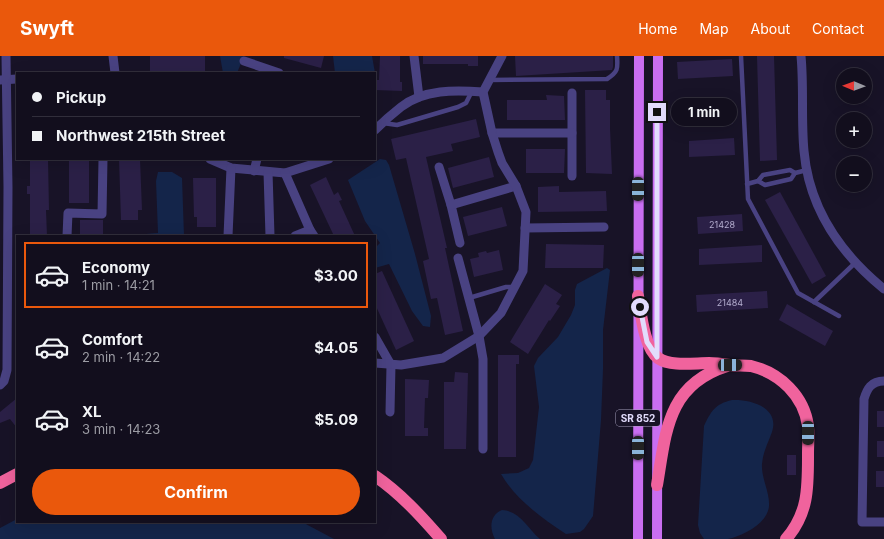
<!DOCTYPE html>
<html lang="en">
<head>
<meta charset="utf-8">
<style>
	:root { --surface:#120e1d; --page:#1b1726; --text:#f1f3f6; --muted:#9c9ca4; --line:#312e3b; --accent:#ea580c }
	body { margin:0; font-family:Inter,sans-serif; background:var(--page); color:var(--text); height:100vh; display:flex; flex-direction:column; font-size:15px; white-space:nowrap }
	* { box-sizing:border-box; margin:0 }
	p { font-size:13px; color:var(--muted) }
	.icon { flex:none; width:22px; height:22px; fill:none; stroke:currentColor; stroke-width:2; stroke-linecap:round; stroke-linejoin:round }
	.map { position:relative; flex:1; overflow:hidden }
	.panel { position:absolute; left:16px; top:179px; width:360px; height:288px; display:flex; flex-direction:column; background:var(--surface); border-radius:0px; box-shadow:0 4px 16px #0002,0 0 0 1px var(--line) }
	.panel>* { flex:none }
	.banner { position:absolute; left:16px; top:16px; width:360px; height:88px; border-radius:0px; box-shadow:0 4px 16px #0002,0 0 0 1px var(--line); display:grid; align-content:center; height:88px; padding:0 16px; background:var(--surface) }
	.needle { width:26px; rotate:271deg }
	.tools { position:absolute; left:836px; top:12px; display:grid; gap:8px }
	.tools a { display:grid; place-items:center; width:36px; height:36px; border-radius:50%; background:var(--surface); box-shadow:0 4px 16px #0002,0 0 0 1px var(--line); font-size:20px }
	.end { position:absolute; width:18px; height:18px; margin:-9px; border:5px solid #e2dcfc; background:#111; box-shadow:0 0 0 2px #111 }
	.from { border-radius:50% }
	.bubble { position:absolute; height:28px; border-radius:14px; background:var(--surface); box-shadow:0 4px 16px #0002,0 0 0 1px var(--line); font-size:13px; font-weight:700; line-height:28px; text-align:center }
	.car { position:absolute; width:12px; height:24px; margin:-12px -6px; border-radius:5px; box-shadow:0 0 3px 1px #0007; background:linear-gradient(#222 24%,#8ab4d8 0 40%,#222 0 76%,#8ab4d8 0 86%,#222 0) }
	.banner b { display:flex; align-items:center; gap:14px; height:38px; font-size:15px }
	.banner b+b { border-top:1px solid var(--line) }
	.banner i { width:10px; height:10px; background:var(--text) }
	ul { padding:7px 0 0; list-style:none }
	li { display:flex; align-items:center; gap:12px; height:66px; margin:0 8px 6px; padding:0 8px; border:2px solid transparent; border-radius:0px }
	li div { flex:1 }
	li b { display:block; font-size:15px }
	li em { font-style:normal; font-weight:700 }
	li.on { border-color:var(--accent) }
	li>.icon { width:36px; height:36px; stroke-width:1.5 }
	.primary-button { display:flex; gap:8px; margin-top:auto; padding:8px 16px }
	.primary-button a { flex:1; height:46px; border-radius:24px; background:var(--accent); color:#fff; font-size:16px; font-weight:700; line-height:46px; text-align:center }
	header { display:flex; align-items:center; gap:24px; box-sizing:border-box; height:56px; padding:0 20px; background:var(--accent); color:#fff }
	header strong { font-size:19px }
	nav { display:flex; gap:22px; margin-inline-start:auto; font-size:14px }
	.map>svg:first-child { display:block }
	.water { fill:#14254a }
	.building { fill:#2b2047 }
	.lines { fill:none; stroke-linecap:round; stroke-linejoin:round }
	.service { stroke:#494282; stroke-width:4.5 }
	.minor { stroke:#494282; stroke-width:9 }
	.primary { stroke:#c96ef1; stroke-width:10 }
	.motorway { stroke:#f0639d; stroke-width:12 }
	.route { stroke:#e2dcfc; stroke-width:5 }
	.labels { text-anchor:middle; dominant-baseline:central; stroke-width:3.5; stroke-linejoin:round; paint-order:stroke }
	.number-label { font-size:9px; fill:#b4adcf }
	.shield { fill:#181327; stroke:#a5a0bc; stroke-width:1 }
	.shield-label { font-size:10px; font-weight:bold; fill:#e2dcfc }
</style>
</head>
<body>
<header>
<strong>Swyft</strong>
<nav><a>Home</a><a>Map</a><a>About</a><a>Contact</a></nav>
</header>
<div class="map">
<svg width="884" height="483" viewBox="0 0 884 483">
	<rect width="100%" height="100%" fill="#181327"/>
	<g class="water">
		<polygon points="220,0 244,0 237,17 223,17"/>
		<polygon points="333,0 372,0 375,17 335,17"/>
		<polygon points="380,103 386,104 389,109 415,198 431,260 430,271 423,270 412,255 389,208 375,212 375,192 380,187 365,165 348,124"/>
		<polygon points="158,116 172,116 182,122 184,180 122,180 158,177 156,125"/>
		<path d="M607 212 610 214 603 274V313L601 364 593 460 584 473 580 476 566 478C542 462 516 444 501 418L518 417 529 412 533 404 539 351 534 310 538 302 558 281 571 259 575 249V234L577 228Z"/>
		<path d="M732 344C750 343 780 351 772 376 768 387 763 396 762 408 761 422 770 436 769 450 768 467 743 480 728 483 721 483 712 483 704 483L700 477 698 469 704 370C711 355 715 348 732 344Z"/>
		<path d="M502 454C520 455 528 473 540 483H495C489 472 490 459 502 454Z"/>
		<polygon points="17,463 17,466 302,466 334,483 0,483 0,472"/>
	</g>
	<g class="building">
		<polygon points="150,0 205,0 205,17 190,17 190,15 150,15"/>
		<polygon points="284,0 324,0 321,12 284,2"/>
		<polygon points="380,0 400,0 400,26 402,26 402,35 375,34 376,24 379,24"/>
		<polygon points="423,0 478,0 478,10 468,10 468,8 423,8"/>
		<polygon points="515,0 613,0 613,11 612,14 516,20"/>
		<polygon points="757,0 774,0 777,104 760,105"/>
		<polygon points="732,3 733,20 678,23 677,6"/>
		<polygon points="585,34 606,34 606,44 610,44 610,72 612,118 586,117"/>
		<polygon points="546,39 564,40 565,64 507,64 507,44 547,44"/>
		<polygon points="732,50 733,68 688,71 687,53"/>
		<polygon points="476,63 480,81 451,88 453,95 426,101 447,192 445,192 463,275 445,279 437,242 431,243 423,205 429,203 406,102 396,104 391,83"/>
		<polygon points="734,82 735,99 689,101 689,85"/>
		<polygon points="526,93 565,93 564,117 526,117"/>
		<polygon points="489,101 494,121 453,132 448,112"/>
		<polygon points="30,103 48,103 49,154 46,154 47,180 30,180 30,138 27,138 27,130 30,130"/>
		<rect x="69" y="103" width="20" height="44"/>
		<polygon points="119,103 140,103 142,154 138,154 138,164 121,164"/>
		<polygon points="326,121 334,139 338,136 342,144 339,145 355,180 334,180 310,129"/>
		<polygon points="193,122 216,122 216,171 197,171 197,161 194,161"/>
		<polygon points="559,130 559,136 606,135 607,155 538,156 538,131"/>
		<polygon points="780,136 826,220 812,228 765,144"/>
		<polygon points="502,151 507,170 468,180 463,161"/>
		<polygon points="742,158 743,175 698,178 697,161"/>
		<rect x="80" y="164" width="23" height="16"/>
		<polygon points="546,188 604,189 603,212 545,212"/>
		<polygon points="762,189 762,206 699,209 699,193"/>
		<polygon points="499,194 503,214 474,221 470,203 479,201 478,197 486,195 487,197"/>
		<polygon points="382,215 414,285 396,294 375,248 375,218"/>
		<polygon points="545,228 562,239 556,248 560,250 550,265 549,264 528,298 510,286"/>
		<polygon points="767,235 768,252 697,256 696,239"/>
		<polygon points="787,248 833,275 825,290 779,264"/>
		<polygon points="498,299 519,299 519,308 516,308 516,401 498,401"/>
		<polygon points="455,316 468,317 466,393 444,393 444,326 454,326"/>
		<polygon points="405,323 429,324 428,342 425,342 424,372 428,372 428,380 405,380"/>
		<polygon points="17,342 17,372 10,363 0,367 0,356"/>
		<rect x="877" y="355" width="7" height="16"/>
		<rect x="877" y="385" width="7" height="16"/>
		<rect x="787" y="399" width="9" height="20"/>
		<rect x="876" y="415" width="8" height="16"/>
	</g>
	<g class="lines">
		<g class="service">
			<polyline points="741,0 748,143 798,237 839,260"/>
			<path d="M489 24 607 23C618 16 618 13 617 0"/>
			<polyline points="383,67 397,69 458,51 466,47 472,35"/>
			<polyline points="758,125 765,129 791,123 795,117"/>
			<polyline points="747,128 758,125 763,119 790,114 795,117 807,114"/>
			<polyline points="469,242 506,231 515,231"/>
			<polyline points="814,246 855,207"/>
		</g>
		<g class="minor">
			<polyline points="113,0 115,17"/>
			<polyline points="414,0 419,41"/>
			<path d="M801 0C804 31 801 63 804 95 809 152 841 198 884 233"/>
			<polyline points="244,5 279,17"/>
			<polyline points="0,24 17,23"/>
			<polyline points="572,37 572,120"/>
			<path d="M375 74C383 66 392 58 401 51 424 33 455 34 483 36"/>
			<polyline points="492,77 572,77"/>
			<polyline points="210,103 231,112 285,117 329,103"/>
			<polyline points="439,111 451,149 460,187"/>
			<polyline points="254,115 257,103"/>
			<polyline points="268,116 270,180"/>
			<polyline points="285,117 310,174 314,180"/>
			<polyline points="451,149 516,130"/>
			<polyline points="525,172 604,171"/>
			<polyline points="67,180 68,157 102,158 103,103"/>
			<polyline points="228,180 231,112"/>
			<polyline points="295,180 310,174"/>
			<polyline points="458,202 479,280 483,303 483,393"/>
			<polyline points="375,281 391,309 390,356"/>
			<polyline points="375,307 401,309 443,302 479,280 501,257 523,215 526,156 516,130 502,107 498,96 492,77 483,36 502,0"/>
			<path d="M884 325C871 325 867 333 864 343L862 466H884"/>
			<polyline points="0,329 4,325 7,314 8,131 6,0"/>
		</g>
		<g class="primary">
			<polyline points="638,483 639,0"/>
			<polyline points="657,483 658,0"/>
		</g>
		<g class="motorway">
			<path d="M638 240C641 257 644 292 658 302 671 311 694 307 709 307 716 307 723 308 730 309 737 310 744 309 751 310 780 317 804 340 808 370 809 379 808 388 808 397 808 430 809 457 786 483"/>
			<path d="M375 420C400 437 421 460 441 483"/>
			<polyline points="0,427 17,418"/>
			<path d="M657 429C666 376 667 329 727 310"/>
		</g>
	</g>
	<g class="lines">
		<polyline class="route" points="640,251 647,286 657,301 657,56"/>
	</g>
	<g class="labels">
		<g class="number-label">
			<text x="722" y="168">21428</text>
			<text x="730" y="246">21484</text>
		</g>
		<rect class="shield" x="616" y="354" width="44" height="16" rx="3"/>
		<g class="shield-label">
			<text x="638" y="362">SR 852</text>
		</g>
	</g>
</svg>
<div class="tools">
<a><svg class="needle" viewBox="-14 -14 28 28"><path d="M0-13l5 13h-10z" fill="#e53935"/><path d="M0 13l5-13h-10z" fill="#9c9ca4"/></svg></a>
<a>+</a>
<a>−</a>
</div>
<i class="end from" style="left:640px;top:251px"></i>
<i class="end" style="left:657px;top:56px"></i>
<div class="bubble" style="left:671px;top:42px;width:66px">1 min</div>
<i class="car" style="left:638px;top:133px;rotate:180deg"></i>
<i class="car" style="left:638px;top:209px;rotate:180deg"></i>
<i class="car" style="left:730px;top:309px;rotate:89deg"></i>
<i class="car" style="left:808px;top:377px;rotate:180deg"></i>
<i class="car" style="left:638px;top:392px;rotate:180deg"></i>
<div class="banner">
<b><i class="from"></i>Pickup</b>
<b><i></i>Northwest 215th Street</b>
</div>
<section class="panel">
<ul>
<li class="on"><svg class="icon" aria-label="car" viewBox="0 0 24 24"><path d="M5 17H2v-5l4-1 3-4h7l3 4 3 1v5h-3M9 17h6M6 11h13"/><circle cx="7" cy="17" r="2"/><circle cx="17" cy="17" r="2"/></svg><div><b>Economy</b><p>1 min · 14:21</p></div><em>$3.00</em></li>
<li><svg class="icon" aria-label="car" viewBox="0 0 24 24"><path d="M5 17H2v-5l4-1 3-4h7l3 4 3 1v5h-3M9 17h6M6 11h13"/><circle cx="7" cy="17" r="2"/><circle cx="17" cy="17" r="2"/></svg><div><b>Comfort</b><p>2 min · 14:22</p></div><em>$4.05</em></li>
<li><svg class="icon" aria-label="car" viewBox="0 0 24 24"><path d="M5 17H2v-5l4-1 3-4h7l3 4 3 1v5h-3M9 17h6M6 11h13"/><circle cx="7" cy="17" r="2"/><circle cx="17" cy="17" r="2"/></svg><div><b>XL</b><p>3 min · 14:23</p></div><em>$5.09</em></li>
</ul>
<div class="primary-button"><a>Confirm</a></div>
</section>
</div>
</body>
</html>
